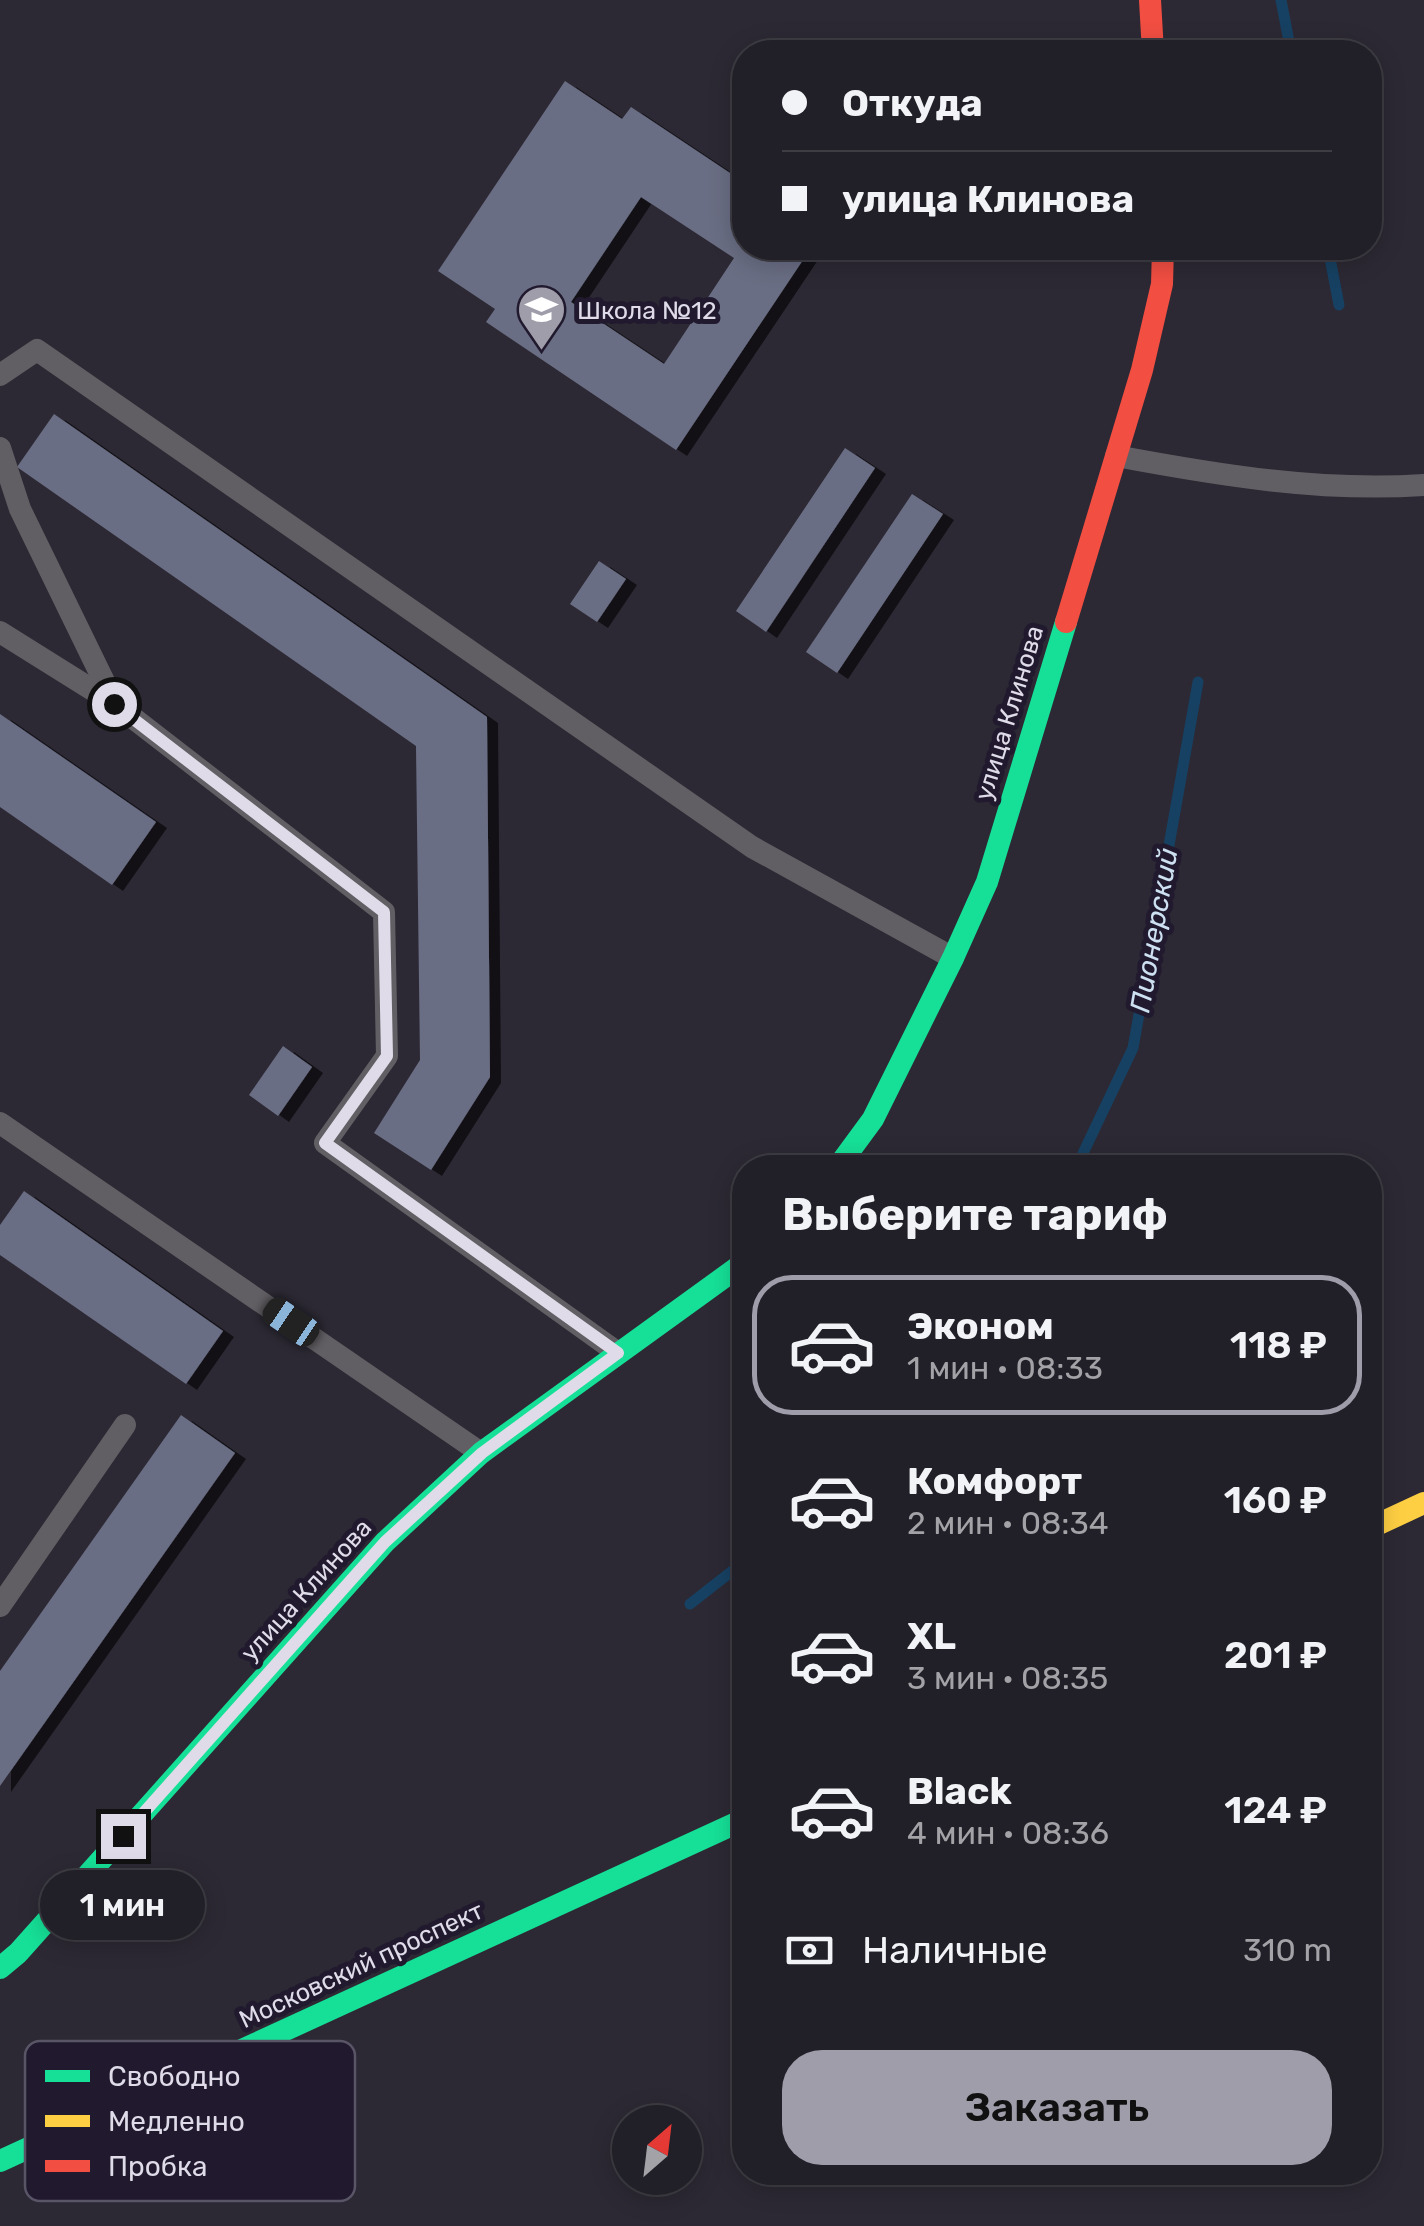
<!DOCTYPE html>
<html lang="ru">
<head>
<meta charset="utf-8">
<style>
	:root { --surface:#211f27; --page:#29272f; --text:#f1f3f6; --muted:#a2a2a7; --line:#3e3d44; --accent:#a09daa }
	body { margin:0; font-family:Rubik,sans-serif; background:var(--page); color:var(--text); height:100vh; display:flex; flex-direction:column; font-size:38px; white-space:nowrap }
	* { box-sizing:border-box; margin:0 }
	p { font-size:32px; color:var(--muted) }
	.icon { flex:none; width:55px; height:55px; fill:none; stroke:currentColor; stroke-width:2; stroke-linecap:round; stroke-linejoin:round }
	.map { position:relative; flex:1; overflow:hidden }
	.drawer { position:absolute; left:732px; top:1155px; width:650px; height:1030px; display:flex; flex-direction:column; background:var(--surface); border-radius:40px; box-shadow:0 5px 25px #0003,0 0 0 2px var(--line) }
	.drawer>* { flex:none }
	.top-card { position:absolute; left:732px; top:40px; width:650px; height:220px; border-radius:40px; box-shadow:0 5px 25px #0003,0 0 0 2px var(--line); display:grid; align-content:center; height:220px; padding:0 50px; background:var(--surface) }
	.needle { width:65px; rotate:28deg }
	.tools { position:absolute; left:612px; top:2105px; display:grid; gap:20px }
	.tools a { display:grid; place-items:center; width:90px; height:90px; border-radius:50%; background:var(--surface); box-shadow:0 5px 25px #0003,0 0 0 2px var(--line); font-size:50px }
	.end { position:absolute; width:45px; height:45px; margin:-22px; border:12px solid #dfdbe9; background:#111; box-shadow:0 0 0 5px #111 }
	.from { border-radius:50% }
	.bubble { position:absolute; height:70px; border-radius:35px; background:var(--surface); box-shadow:0 5px 25px #0003,0 0 0 2px var(--line); font-size:32px; font-weight:600; line-height:70px; text-align:center }
	.car { position:absolute; width:30px; height:60px; margin:-30px -15px; border-radius:12px; box-shadow:0 0 8px 2px #0007; background:linear-gradient(#222 24%,#8ab4d8 0 40%,#222 0 76%,#8ab4d8 0 86%,#222 0) }
	.top-card b { display:flex; align-items:center; gap:35px; height:95px; font-size:38px }
	.top-card b+b { border-top:2px solid var(--line) }
	.top-card i { width:25px; height:25px; background:var(--text) }
	ul { padding:0; list-style:none }
	li { display:flex; align-items:center; gap:30px; height:140px; margin:0 20px 15px; padding:0 30px; border:5px solid transparent; border-radius:40px }
	li div { flex:1 }
	li b { display:block; font-size:38px }
	li em { font-style:normal; font-weight:600 }
	li.selected { border-color:var(--accent) }
	li>.icon { width:90px; height:90px; stroke-width:1.5 }
	h2 { padding:0 50px; font-size:45px; line-height:120px }
	.pay { display:flex; align-items:center; gap:25px; height:110px; padding:0 50px; font-size:38px }
	.pay p { margin-inline-start:auto }
	.primary-button { display:flex; gap:20px; margin-top:auto; padding:20px 50px }
	.primary-button a { flex:1; height:115px; border-radius:40px; background:var(--accent); color:#111; font-size:40px; font-weight:600; line-height:115px; text-align:center }
	.map>svg:first-child { display:block }
	.lines { fill:none; stroke-linecap:round; stroke-linejoin:round }
	.stream { stroke:#174162; stroke-width:11 }
	.building { fill:#6b6e84; fill-rule:evenodd; filter:url(#shadow) }
	.lane { stroke:#625f64; stroke-width:22 }
	.fast { stroke:#16e098; stroke-width:22 }
	.slow { stroke:#ffcf43; stroke-width:22 }
	.jam { stroke:#f24e42; stroke-width:22 }
	.route { stroke:#dfdbe9; stroke-width:12 }
	.labels { text-anchor:middle; dominant-baseline:central; stroke-width:10; stroke-linejoin:round; paint-order:stroke }
	.poi-label { font-size:25px; fill:#dfdbe9; stroke:#211a2f; text-anchor:start }
	.street-label { font-size:25px; fill:#dfdbe9; stroke:#211a2f }
	.water-label { font-size:28px; font-style:italic; fill:#cde1f2; stroke:#211a2f }
	.key { fill:#211a2f; stroke:#5a5467; stroke-width:2.5 }
	.key-label { font-size:28px; fill:#dfdbe9 }
</style>
</head>
<body>
<div class="map">
<svg width="1424" height="2226" viewBox="0 0 1424 2226">
	<defs>
		<filter id="shadow"><feDropShadow dx="11" dy="6" stdDeviation="0" flood-color="#0009"/></filter>
	</defs>
	<rect width="100%" height="100%" fill="#2c2934"/>
	<g class="lines">
		<g class="stream">
			<polyline points="1281,0 1291,52"/>
			<polyline points="1328,248 1339,305"/>
			<polyline points="1076,1168 1133,1048 1198,682"/>
			<polyline points="690,1604 745,1561"/>
		</g>
	</g>
	<g class="building">
		<path d="M565 81 622 119 631 107 745 183V248H811L676 450 486 322 495 309 438 271ZM641 197 734 258 664 364 571 302Z"/>
		<polygon points="54,414 487,717 490,1077 431,1170 374,1133 420,1060 416,746 17,467"/>
		<polygon points="845,448 875,468 766,632 736,611"/>
		<polygon points="912,494 943,514 837,673 806,652"/>
		<polygon points="599,561 626,579 597,622 570,604"/>
		<polygon points="0,714 156,822 112,885 0,807"/>
		<polygon points="283,1046 312,1067 278,1116 249,1095"/>
		<polygon points="24,1191 223,1331 186,1384 0,1255 0,1225"/>
		<polygon points="181,1415 235,1453 0,1786 0,1671"/>
	</g>
	<g class="lines">
		<g class="lane">
			<polyline points="0,375 37,350 752,847 953,958"/>
			<polyline points="0,448 20,509 115,704 384,912 387,1056 325,1143 618,1353"/>
			<path d="M1116 456C1218 475 1320 492 1424 485"/>
			<polyline points="0,632 115,704"/>
			<polyline points="0,1123 481,1453"/>
			<polyline points="0,1606 125,1425"/>
		</g>
		<g class="fast">
			<polyline points="837,1168 873,1119 953,958 987,882 1066,622"/>
			<polyline points="0,1968 18,1953 385,1542 481,1453 745,1262"/>
			<polyline points="0,2161 745,1819"/>
		</g>
		<polyline class="slow" points="1370,1528 1424,1503"/>
		<g class="jam">
			<polyline points="1150,0 1153,52"/>
			<polyline points="1066,622 1142,370 1162,284 1163,248"/>
		</g>
	</g>
	<g class="lines">
		<polyline class="route" points="114,704 384,912 387,1056 325,1143 618,1353 482,1453 385,1542 123,1836"/>
	</g>
	<defs>
		<symbol id="school-pin" viewBox="-11 -11 22 30"><path d="M0 17L-7.5 6A9.5 9.5 0 1 1 7.5 6Z" fill="#a09daa" stroke="#211a2f"/><path d="M0-5L7-2L0 1L-7-2ZM-4 1L0 2.5L4 1V4Q0 6-4 4Z" fill="#fff"/></symbol>
	</defs>
	<g fill-rule="evenodd">
		<use href="#school-pin" x="514" y="282" width="55" height="75"/>
	</g>
	<g class="labels">
		<g class="poi-label">
			<text x="577" y="310">Школа №12</text>
		</g>
		<g class="street-label">
			<text transform="translate(1009 713) rotate(-73)">улица Клинова</text>
			<text transform="translate(306 1590) rotate(-48)">улица Клинова</text>
			<text transform="translate(361 1965) rotate(-25)">Московский проспект</text>
		</g>
		<g class="water-label">
			<text transform="translate(1154 930) rotate(-80)">Пионерский</text>
		</g>
	</g>
	<rect x="25" y="2041" width="330" height="160" rx="15" class="key"/>
	<rect x="45" y="2070" width="45" height="12" fill="#16e098"/>
	<rect x="45" y="2115" width="45" height="12" fill="#ffcf43"/>
	<rect x="45" y="2160" width="45" height="12" fill="#f24e42"/>
	<g class="key-label">
		<text x="108" y="2086">Свободно</text>
		<text x="108" y="2131">Медленно</text>
		<text x="108" y="2176">Пробка</text>
	</g>
</svg>
<div class="tools">
<a><svg class="needle" viewBox="-14 -14 28 28"><path d="M0-13l5 13h-10z" fill="#e53935"/><path d="M0 13l5-13h-10z" fill="#a2a2a7"/></svg></a>
</div>
<i class="end from" style="left:114px;top:704px"></i>
<i class="end" style="left:123px;top:1836px"></i>
<div class="bubble" style="left:40px;top:1870px;width:165px">1 мин</div>
<i class="car" style="left:291px;top:1322px;rotate:304deg"></i>
<div class="top-card">
<b><i class="from"></i>Откуда</b>
<b><i></i>улица Клинова</b>
</div>
<section class="drawer">
<h2>Выберите тариф</h2>
<ul>
<li class="selected"><svg class="icon" aria-label="car" viewBox="0 0 24 24"><path d="M5 17H2v-5l4-1 3-4h7l3 4 3 1v5h-3M9 17h6M6 11h13"/><circle cx="7" cy="17" r="2"/><circle cx="17" cy="17" r="2"/></svg><div><b>Эконом</b><p>1 мин · 08:33</p></div><em>118 ₽</em></li>
<li><svg class="icon" aria-label="car" viewBox="0 0 24 24"><path d="M5 17H2v-5l4-1 3-4h7l3 4 3 1v5h-3M9 17h6M6 11h13"/><circle cx="7" cy="17" r="2"/><circle cx="17" cy="17" r="2"/></svg><div><b>Комфорт</b><p>2 мин · 08:34</p></div><em>160 ₽</em></li>
<li><svg class="icon" aria-label="car" viewBox="0 0 24 24"><path d="M5 17H2v-5l4-1 3-4h7l3 4 3 1v5h-3M9 17h6M6 11h13"/><circle cx="7" cy="17" r="2"/><circle cx="17" cy="17" r="2"/></svg><div><b>XL</b><p>3 мин · 08:35</p></div><em>201 ₽</em></li>
<li><svg class="icon" aria-label="car" viewBox="0 0 24 24"><path d="M5 17H2v-5l4-1 3-4h7l3 4 3 1v5h-3M9 17h6M6 11h13"/><circle cx="7" cy="17" r="2"/><circle cx="17" cy="17" r="2"/></svg><div><b>Black</b><p>4 мин · 08:36</p></div><em>124 ₽</em></li>
</ul>
<div class="pay"><svg class="icon" aria-label="cash" viewBox="0 0 24 24"><path d="M3 7h18v10H3z"/><circle cx="12" cy="12" r="2"/></svg>Наличные<p>310 m</p></div>
<div class="primary-button"><a>Заказать</a></div>
</section>
</div>
</body>
</html>
